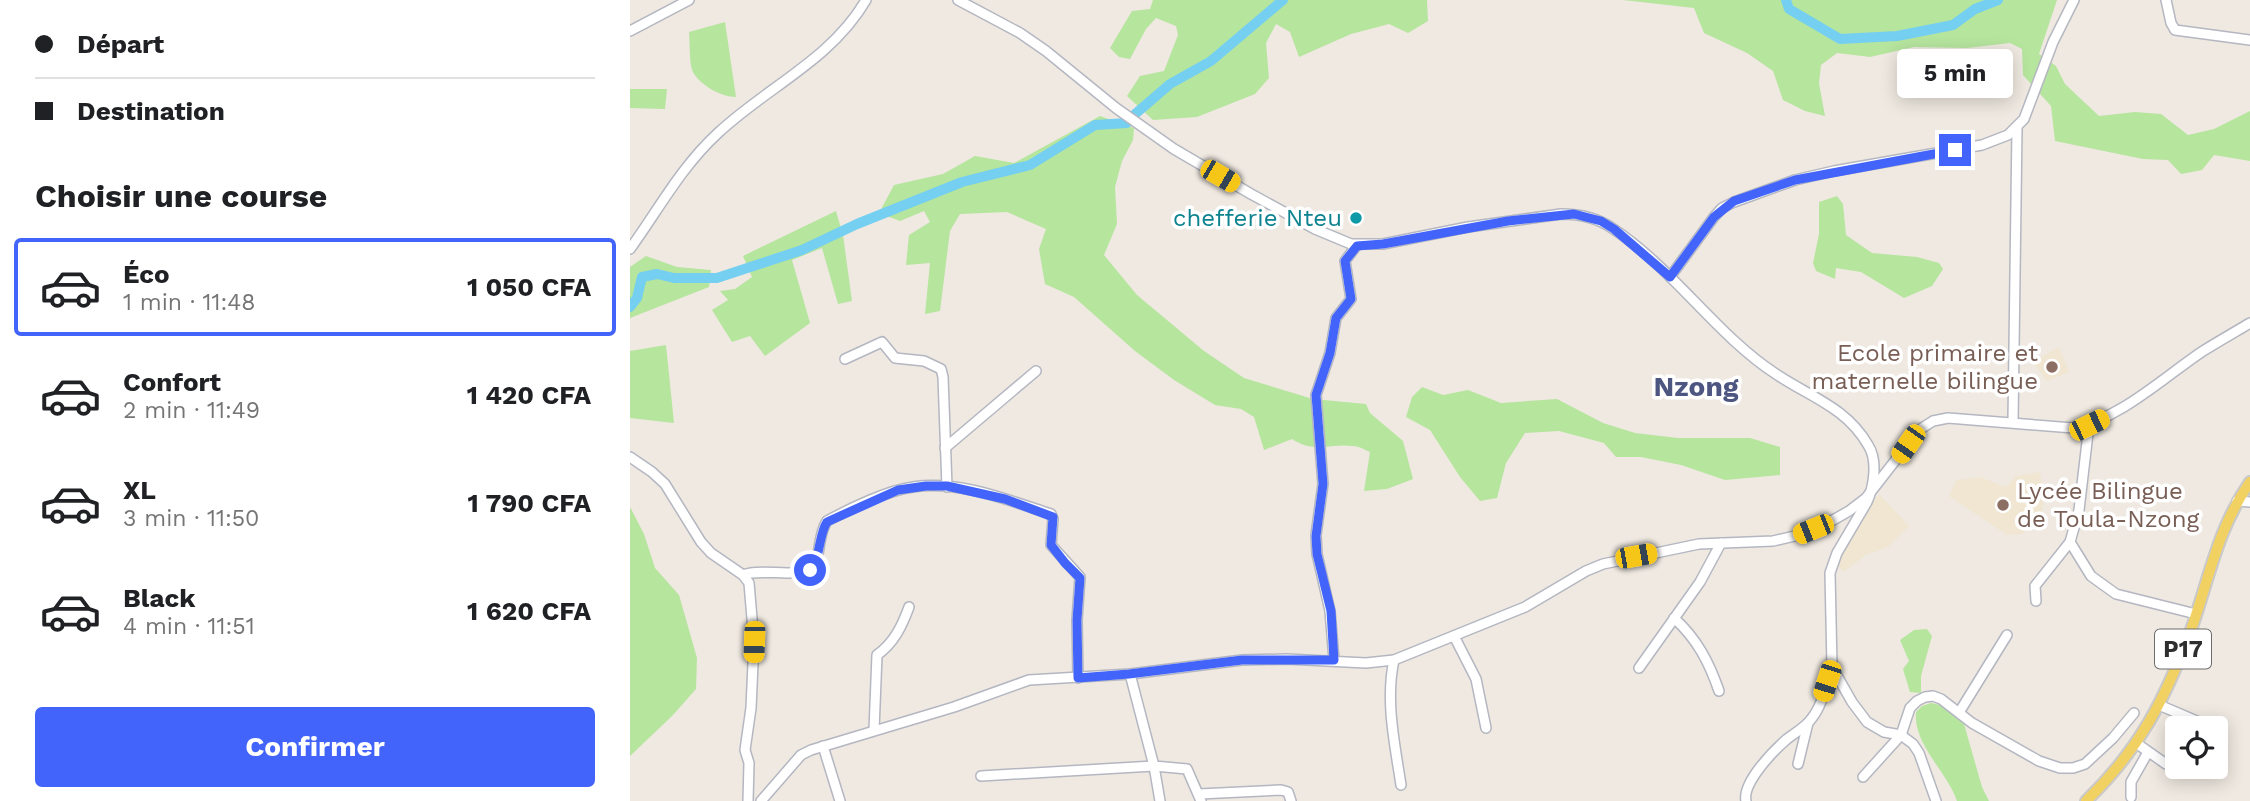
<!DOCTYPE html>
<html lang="fr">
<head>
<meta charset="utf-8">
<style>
	:root { --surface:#fff; --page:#f6f6f6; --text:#202124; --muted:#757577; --line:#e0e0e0; --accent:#4264fb }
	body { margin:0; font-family:"Work Sans",sans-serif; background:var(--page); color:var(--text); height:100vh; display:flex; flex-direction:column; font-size:26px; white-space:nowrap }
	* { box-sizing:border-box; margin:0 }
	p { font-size:23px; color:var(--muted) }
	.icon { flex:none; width:38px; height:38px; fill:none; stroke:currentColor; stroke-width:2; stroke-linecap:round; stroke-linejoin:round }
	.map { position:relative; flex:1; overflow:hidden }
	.side { display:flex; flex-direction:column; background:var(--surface); width:630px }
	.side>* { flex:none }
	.banner { display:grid; align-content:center; height:154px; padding:0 35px; background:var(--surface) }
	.tools { position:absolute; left:1535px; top:716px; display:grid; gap:14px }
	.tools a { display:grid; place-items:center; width:63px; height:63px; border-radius:7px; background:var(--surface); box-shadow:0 4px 18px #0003; font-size:35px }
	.end { position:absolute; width:32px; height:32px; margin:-16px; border:9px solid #4264fb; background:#fff; box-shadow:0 0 0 4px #fff }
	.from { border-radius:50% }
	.bubble { position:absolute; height:49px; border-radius:7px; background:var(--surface); box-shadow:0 4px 18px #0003; font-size:23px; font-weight:700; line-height:49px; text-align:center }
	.car { position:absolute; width:21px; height:42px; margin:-21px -10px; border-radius:9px; box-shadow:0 0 5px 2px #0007; background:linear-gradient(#f5c518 24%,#345 0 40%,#f5c518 0 76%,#345 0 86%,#f5c518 0) }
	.banner b { display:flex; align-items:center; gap:24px; height:66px; font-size:26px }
	.banner b+b { border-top:2px solid var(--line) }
	.banner i { width:18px; height:18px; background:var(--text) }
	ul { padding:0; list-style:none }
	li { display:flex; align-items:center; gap:21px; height:98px; margin:0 14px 10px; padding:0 21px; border:4px solid transparent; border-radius:7px }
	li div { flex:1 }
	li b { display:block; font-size:26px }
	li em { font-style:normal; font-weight:700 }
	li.selected { border-color:var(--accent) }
	li>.icon { width:63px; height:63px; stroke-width:1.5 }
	h2 { padding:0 35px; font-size:32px; line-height:84px }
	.cta { display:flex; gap:14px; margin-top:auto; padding:14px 35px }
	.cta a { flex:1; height:80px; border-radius:7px; background:var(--accent); color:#fff; font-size:28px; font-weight:700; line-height:80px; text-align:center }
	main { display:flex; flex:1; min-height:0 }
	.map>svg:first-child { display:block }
	.education { fill:#f0e6d1 }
	.green { fill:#b6e59e }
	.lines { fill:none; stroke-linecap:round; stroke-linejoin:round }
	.river { stroke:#75cff0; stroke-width:10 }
	.minor-casing { stroke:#b4b7c1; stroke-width:12 }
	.major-casing { stroke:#c9c9c9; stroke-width:14 }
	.minor { stroke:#fff; stroke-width:9 }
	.major { stroke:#f2d163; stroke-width:10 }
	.route { stroke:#4264fb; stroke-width:9 }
	.culture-dot { fill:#0f9aa8; stroke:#fff; stroke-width:2.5 }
	.education-dot { fill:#8d6e63; stroke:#fff; stroke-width:2.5 }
	.labels { text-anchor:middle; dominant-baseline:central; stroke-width:7; stroke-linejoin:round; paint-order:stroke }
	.shield { fill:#fff; stroke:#6d6d6d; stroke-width:2 }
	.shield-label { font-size:23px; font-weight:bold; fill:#2e2e2e }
	.culture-label { font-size:24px; fill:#0d838f; stroke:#fff; text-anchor:end }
	.education-label { font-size:24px; fill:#785e54; stroke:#fff; text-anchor:end }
	.quarter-label { font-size:28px; font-weight:bold; fill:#4d5680; stroke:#fff }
</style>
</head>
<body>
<main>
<section class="side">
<div class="banner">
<b><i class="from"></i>Départ</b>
<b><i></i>Destination</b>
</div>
<h2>Choisir une course</h2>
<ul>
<li class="selected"><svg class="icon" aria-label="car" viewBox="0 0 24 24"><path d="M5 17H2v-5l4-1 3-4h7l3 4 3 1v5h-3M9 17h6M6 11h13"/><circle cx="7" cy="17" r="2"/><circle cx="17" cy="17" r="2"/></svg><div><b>Éco</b><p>1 min · 11:48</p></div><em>1 050 CFA</em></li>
<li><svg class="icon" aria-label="car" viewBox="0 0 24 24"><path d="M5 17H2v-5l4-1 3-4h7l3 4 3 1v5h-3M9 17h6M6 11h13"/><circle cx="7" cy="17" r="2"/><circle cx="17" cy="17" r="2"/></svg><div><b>Confort</b><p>2 min · 11:49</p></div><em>1 420 CFA</em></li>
<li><svg class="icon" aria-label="car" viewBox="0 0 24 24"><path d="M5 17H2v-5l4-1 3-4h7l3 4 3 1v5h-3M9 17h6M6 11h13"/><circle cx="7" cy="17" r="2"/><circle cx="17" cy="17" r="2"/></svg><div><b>XL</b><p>3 min · 11:50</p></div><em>1 790 CFA</em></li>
<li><svg class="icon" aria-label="car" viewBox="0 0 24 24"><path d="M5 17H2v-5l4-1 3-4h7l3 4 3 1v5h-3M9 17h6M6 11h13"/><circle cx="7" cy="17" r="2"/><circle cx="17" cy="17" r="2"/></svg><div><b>Black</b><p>4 min · 11:51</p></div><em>1 620 CFA</em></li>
</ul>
<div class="cta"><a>Confirmer</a></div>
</section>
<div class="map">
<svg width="1620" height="801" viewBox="0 0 1620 801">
	<rect width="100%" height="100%" fill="#efe9e1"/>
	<g class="education">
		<polygon points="1429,347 1439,372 1417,381 1403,362"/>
		<polygon points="1410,472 1414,497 1412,514 1404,526 1391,534 1377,535 1319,496 1327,480 1350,477 1376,487 1386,476"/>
		<polygon points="1250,495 1279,526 1258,547 1236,555 1213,572 1206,562 1224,528 1244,499"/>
	</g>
	<g class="green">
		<polygon points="523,0 797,0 798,21 778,33 759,24 721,34 669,57 660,32 646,24 636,43 639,78 625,94 567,117 523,120 497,96 510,76 534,71 548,35 546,26 526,18 516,29 500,59 489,57 480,48 502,11 520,9"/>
		<polygon points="993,0 1427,0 1409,54 1426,66 1435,84 1469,116 1505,112 1531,114 1558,135 1584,129 1620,111 1620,161 1584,155 1572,170 1551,174 1538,160 1513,159 1425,141 1421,106 1393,75 1392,49 1380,43 1337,48 1284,47 1240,57 1207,53 1191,65 1189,83 1195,116 1175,111 1153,100 1143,71 1117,53 1074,33 1064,8"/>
		<path d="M95 22 106 97C91 97 70 85 63 72 59 64 60 41 59 32Z"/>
		<polygon points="0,89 37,89 35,109 0,108"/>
		<path d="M470 116 504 128 503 140 492 161 485 187 487 224 474 255 507 295 574 351 614 378 683 399 736 404 740 413 773 441 783 479 757 489 734 491 740 452C735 450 729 446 723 446 700 443 685 454 662 439L634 450 624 417 611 409 585 405 544 380 505 351 444 297 415 284 409 249 416 229 377 212 330 214 320 231 310 311 295 314 300 263 276 265 279 235 300 222 294 211 270 221 249 213 264 185 313 174 345 156 384 163Z"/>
		<polygon points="1207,196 1213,204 1216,235 1242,253 1287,257 1309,263 1313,269 1302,286 1274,298 1231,272 1206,268 1205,279 1186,271 1183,263 1189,234 1189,202"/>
		<polygon points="206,211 213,235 222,301 208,304 192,248 162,260 180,323 135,356 120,336 102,342 82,310 98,300 90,291 105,289 122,277 113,256"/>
		<polygon points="16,256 47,267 81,270 79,287 0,318 0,267"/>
		<polygon points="36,345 44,423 0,418 0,351"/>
		<polygon points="792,387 813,395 838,390 871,403 927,399 973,423 1005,433 1048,438 1120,438 1150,447 1150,475 1095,480 1051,465 1011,457 986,457 974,443 929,431 895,433 876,463 867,498 850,501 830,477 800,430 776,417 782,397"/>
		<polygon points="0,507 14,534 25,568 49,595 67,658 66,689 43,715 0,756"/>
		<polygon points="1297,629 1302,636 1291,676 1291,693 1280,692 1273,669 1279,661 1270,640 1284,630"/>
		<path d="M1301 703 1310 705 1334 724 1352 787 1359 801H1327C1317 771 1283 745 1286 712L1292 706Z"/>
	</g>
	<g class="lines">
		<g class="river">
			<polyline points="1156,0 1159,9 1210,39 1267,36 1323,25 1345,9 1368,0"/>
			<polyline points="504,115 540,84 581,61 653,0"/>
			<polyline points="0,307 7,298 12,277 27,274 44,278 87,278 172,250 227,224 332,182 400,165 465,125 497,123"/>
		</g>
		<defs>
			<g id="minor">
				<path d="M328 0 390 33 416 51 486 108 544 149 621 194 685 229 721 244H753L838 227 931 214C950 214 966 217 982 228 1042 267 1087 336 1146 374 1180 397 1216 407 1238 445 1248 460 1244 486 1237 502L1207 553 1200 573 1202 667 1222 702 1237 722 1254 732 1271 735 1283 744 1289 753 1306 801"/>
				<polyline points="1536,0 1541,23 1545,30 1620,40"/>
				<polyline points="0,31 59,0"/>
				<path d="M0 249C29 209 51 167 88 133 137 87 201 60 236 0"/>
				<polyline points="1040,277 1084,217 1092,208 1104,202 1165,180 1204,171 1352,145 1378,135 1394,119 1423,42 1444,0"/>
				<polyline points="215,359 252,342 265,358 294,361 311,369 313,377 317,487"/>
				<polyline points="1383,421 1387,128"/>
				<polyline points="1459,425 1449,510 1440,542 1461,576 1486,594 1566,614"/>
				<polyline points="315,448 406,371"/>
				<polyline points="0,457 22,472 35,484 71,542 81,553 113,575 119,583 124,642 121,708 115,750 119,763 118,801"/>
				<polyline points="1607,501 1620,502"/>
				<path d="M113 575C130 567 178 581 185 564 191 550 188 535 197 521 219 509 258 490 283 487 329 480 378 500 421 514L423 519 421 545 450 577 447 620 448 678"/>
				<polyline points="1406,601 1405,586 1440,542"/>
				<path d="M1044 618C1067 639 1079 662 1089 691"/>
				<polyline points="824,636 846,679 856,728"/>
				<polyline points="704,660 700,611 687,554 686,535 693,484 686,395 700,353 706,318 721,299 715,261 727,245"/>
				<path d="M764 660C755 701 765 745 771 785"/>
				<polyline points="1009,668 1070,582 1091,543"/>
				<polyline points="500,674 524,766 557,769 571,801"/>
				<polyline points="1529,705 1583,728"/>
				<polyline points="1330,711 1377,635"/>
				<path d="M244 730 247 655C264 643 272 626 279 607"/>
				<polyline points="1506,743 1536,764"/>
				<polyline points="193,746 210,801"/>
				<polyline points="1168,764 1178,723"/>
				<polyline points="351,776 524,766 530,801"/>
				<polyline points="1233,777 1271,735 1280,708 1287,701 1295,697 1303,696 1311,699 1342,723 1409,761 1430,768 1443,768 1455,764 1483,738 1504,713"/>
				<polyline points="569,794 651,790 658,792 661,801"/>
				<polyline points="1501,797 1501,782 1518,752"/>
				<path d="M131 801 171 755 181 750 324 707 399 680 500 674 612 660 657 659 736 663 764 660 895 607 956 571 973 564 1069 544 1143 541 1169 535 1196 524 1219 511 1236 498 1289 430 1303 421 1318 418 1443 428C1490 419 1534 377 1573 351 1589 341 1605 332 1620 323"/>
				<path d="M1116 801C1112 783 1143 751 1157 739 1166 732 1176 727 1182 718 1193 704 1196 684 1202 667"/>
			</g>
			<path id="major" d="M1456 801C1510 749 1535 699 1561 630 1580 576 1587 530 1620 482"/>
		</defs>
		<use href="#minor" class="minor-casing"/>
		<use href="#major" class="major-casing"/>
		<use href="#minor" class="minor"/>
		<use href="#major" class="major"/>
	</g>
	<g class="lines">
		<path class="route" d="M180 570C191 558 188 536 197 522L268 490 296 486H317L375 499 423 517 421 545 435 563 450 578 447 620 448 678 499 674 612 660H704L701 611 687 554 686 536 693 484 686 395 700 353 706 318 721 299 715 261 727 246 753 244 878 221 944 214 971 221 984 229 1040 277 1084 217 1104 201 1165 180 1325 150"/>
	</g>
	<circle class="culture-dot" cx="726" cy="218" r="7"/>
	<g class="education-dot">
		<circle cx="1422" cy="367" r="7"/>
		<circle cx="1373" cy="505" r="7"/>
	</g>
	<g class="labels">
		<rect class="shield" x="1525" y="629.5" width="56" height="39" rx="5"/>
		<g class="shield-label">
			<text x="1553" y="649">P17</text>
		</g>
		<g class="culture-label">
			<text x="712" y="218">chefferie Nteu</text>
		</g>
		<g class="education-label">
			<text x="1408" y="353">Ecole primaire et<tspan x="1408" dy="28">maternelle bilingue</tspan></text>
			<text x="1387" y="491" text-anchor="start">Lycée Bilingue<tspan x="1387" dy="28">de Toula-Nzong</tspan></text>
		</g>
		<g class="quarter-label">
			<text x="1066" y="386">Nzong</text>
		</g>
	</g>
</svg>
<div class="tools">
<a><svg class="icon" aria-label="locate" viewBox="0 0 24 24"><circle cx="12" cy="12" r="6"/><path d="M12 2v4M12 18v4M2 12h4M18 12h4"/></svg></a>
</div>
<i class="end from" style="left:180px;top:570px"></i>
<i class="end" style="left:1325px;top:150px"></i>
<div class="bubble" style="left:1267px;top:49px;width:116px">5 min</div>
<i class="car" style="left:590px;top:176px;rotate:120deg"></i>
<i class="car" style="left:1459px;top:425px;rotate:64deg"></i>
<i class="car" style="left:1278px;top:444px;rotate:215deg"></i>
<i class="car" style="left:1183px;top:529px;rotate:248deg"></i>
<i class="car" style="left:1006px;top:556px;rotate:80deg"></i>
<i class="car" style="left:124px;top:642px;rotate:182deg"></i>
<i class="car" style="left:1197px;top:681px;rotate:198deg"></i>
</div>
</main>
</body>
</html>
